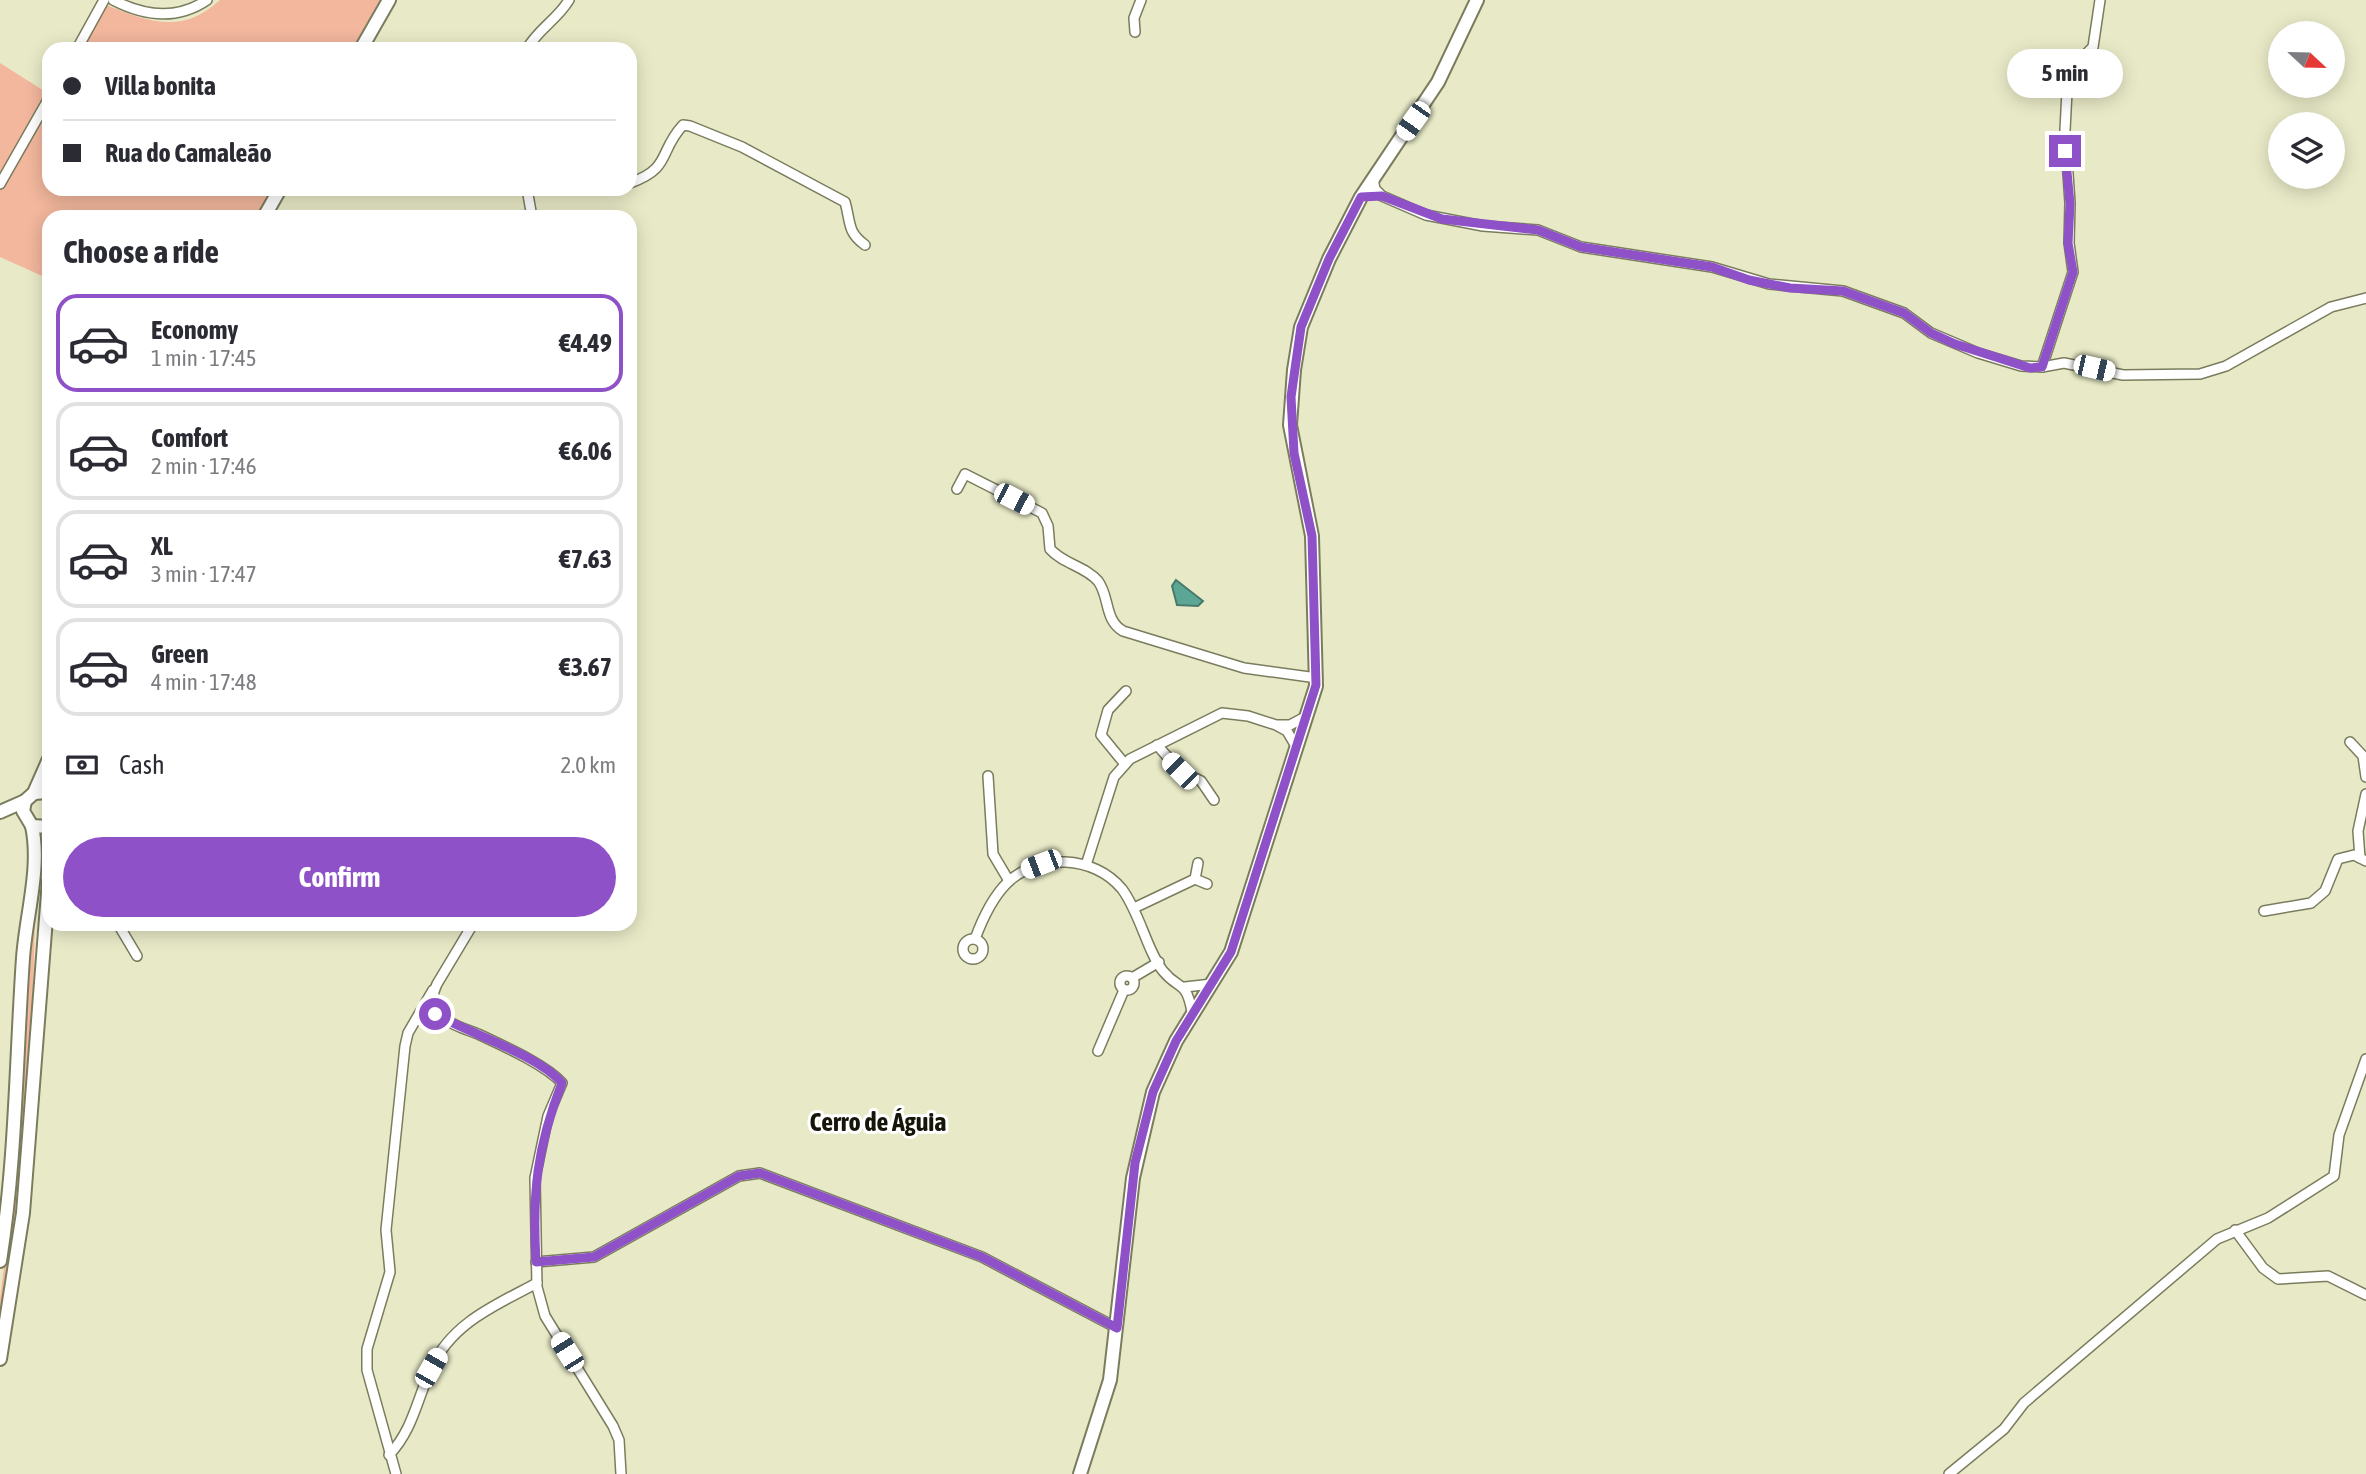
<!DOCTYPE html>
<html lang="en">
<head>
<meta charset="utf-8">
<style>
	:root { --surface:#fff; --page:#f7f7f7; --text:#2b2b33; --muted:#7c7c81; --line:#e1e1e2; --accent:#8f51c7 }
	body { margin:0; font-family:"Asap Condensed",sans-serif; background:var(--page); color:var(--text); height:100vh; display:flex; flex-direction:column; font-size:26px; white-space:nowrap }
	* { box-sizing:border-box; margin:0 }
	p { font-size:23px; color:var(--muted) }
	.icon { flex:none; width:38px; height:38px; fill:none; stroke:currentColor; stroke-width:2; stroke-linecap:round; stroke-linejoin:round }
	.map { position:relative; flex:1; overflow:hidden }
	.details { position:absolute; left:42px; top:210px; width:595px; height:721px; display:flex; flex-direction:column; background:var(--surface); border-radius:21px; box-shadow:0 4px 18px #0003 }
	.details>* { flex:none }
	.top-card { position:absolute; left:42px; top:42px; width:595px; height:154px; border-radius:21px; box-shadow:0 4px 18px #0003; display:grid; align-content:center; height:154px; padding:0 21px; background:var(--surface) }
	.needle { width:46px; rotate:112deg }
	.buttons { position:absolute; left:2268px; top:21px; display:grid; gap:14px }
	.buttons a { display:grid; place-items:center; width:77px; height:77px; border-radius:50%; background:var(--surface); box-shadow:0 4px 18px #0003; font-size:35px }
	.end { position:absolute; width:32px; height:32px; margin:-16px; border:9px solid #8f51c7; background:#fff; box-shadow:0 0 0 4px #fff }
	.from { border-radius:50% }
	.bubble { position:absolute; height:49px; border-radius:24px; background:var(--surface); box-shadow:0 4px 18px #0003; font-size:23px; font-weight:700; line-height:49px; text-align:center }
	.car { position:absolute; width:21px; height:42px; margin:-21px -10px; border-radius:9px; box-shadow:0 0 5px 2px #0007; background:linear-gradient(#fff 24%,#345 0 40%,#fff 0 76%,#345 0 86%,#fff 0) }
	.top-card b { display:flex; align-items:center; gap:24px; height:66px; font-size:26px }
	.top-card b+b { border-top:2px solid var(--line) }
	.top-card i { width:18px; height:18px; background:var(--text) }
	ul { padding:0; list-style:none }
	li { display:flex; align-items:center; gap:21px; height:98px; margin:0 14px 10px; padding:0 7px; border:4px solid var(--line); border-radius:21px }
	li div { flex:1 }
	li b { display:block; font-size:26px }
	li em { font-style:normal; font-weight:700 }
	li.on { border-color:var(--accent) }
	li>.icon { width:63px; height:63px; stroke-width:1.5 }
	h2 { padding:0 21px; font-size:32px; line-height:84px }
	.pay { display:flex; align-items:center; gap:18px; height:77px; padding:0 21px; font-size:26px }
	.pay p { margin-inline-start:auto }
	.cta { display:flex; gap:14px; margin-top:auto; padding:14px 21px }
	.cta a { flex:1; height:80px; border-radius:42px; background:var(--accent); color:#fff; font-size:28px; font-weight:700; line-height:80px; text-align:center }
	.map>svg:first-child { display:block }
	.green { fill:#f2b79d }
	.water { fill:#5ca695; stroke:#477a6b; stroke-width:2 }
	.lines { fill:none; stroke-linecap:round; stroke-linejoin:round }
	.street-casing { stroke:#7a7c5d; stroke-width:12 }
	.secondary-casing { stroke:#7a7c5d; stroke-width:16 }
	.street { stroke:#fff; stroke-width:9 }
	.secondary { stroke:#fff; stroke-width:12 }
	.route { stroke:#8f51c7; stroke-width:9 }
	.labels { text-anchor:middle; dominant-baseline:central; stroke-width:6; stroke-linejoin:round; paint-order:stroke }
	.neighbourhood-label { font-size:26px; font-weight:bold; fill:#151509; stroke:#fff }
</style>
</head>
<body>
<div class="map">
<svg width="2366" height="1474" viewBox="0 0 2366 1474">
	<rect width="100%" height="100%" fill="#e8eac7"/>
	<g class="green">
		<path d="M220 0H383L356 49H81L106 5C149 22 182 35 220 0Z"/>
		<polygon points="0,63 49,94 49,189 277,189 261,217 49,217 49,279 0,257"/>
		<path d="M35 892C35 1037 22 1184 0 1327V1298L18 1157Z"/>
	</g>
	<polygon class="water" points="1176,580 1203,601 1198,606 1177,605 1172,586"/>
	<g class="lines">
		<defs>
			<g id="street">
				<path d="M113 0C144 16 176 21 207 0"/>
				<polyline points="1135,32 1134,18 1141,0"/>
				<polyline points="77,49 104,0"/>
				<path d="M527 49C538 29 557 20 569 0"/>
				<polyline points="1373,178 1375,189 1382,196 1426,215 1483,226 1538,230 1581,247 1712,267 1769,284 1843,291 1904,313 1931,333 1978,353 2021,366 2042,367 2073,272 2069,243 2070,203 2065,130 2068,72 2093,47 2100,0"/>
				<path d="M630 183C672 168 658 152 683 125L690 126 742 147 845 202C851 223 847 232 865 245"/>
				<polyline points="0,184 49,98"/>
				<polyline points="527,189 532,217"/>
				<polyline points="2042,367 2064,363 2123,375 2200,374 2226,366 2331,307 2366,298"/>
				<path d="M957 489 965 474 1042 513 1048 526 1050 549C1063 564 1085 566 1098 581 1110 597 1104 620 1123 631L1244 668 1317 678"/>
				<polyline points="1278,725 1290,725 1307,716"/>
				<polyline points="2350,742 2363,756 2366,777"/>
				<polyline points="1157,745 1180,771 1201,781 1214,800"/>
				<polyline points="1124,763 1101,735 1108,710 1126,691"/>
				<polyline points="988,776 993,854 1009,881"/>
				<polyline points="2360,858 2358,831 2366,794"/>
				<polyline points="1086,865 1114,777 1130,759 1222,713 1248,716 1276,725 1287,731 1297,748"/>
				<polyline points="1195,879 1198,863"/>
				<polyline points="1134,908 1195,879 1207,884"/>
				<polyline points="2264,911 2311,903 2325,891 2338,859 2354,855 2366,861"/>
				<polyline points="118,924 137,956"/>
				<path d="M473 924 437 984C432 995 430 1005 439 1014 449 1024 465 1029 478 1034 501 1045 545 1064 562 1083L548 1116 535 1178 537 1287 545 1316 613 1426 619 1440 621 1474"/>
				<path d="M975 939C982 920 992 898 1007 883 1038 853 1094 855 1122 889 1140 913 1147 951 1163 971 1179 991 1186 979 1192 1012"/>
				<circle cx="973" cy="949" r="10"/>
				<circle cx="1127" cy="983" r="7"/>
				<polyline points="1132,978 1159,962"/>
				<polyline points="1185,987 1212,984"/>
				<polyline points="1098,1051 1124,990"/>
				<polyline points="2235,1230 2263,1268 2278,1279 2328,1276 2366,1295"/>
				<polyline points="536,1262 594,1257 739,1176 760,1173 982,1257 1117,1328"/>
				<path d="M389 1455C413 1430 417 1399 431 1369 451 1323 496 1305 537 1283"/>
				<polyline points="396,1474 367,1370 367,1349 390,1272 386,1230 405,1046 408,1033 433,990"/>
				<polyline points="1949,1474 2004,1429 2024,1403 2217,1239 2268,1218 2334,1176 2339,1135 2366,1059"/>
			</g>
			<g id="secondary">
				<polyline points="361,49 389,0"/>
				<polyline points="264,217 280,189"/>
				<polyline points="49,759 34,793 25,801 23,811 32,826 49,827"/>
				<polyline points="34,793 49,792"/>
				<polyline points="0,812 25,801"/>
				<path d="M0 1261C16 1161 16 1059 23 958 26 915 41 868 32 826"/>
				<polyline points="0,1359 23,1213 49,880"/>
				<polyline points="1080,1474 1110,1380 1133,1178 1153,1092 1176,1041 1231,952 1316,686 1312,536 1290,425 1294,370 1301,327 1329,259 1361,197 1438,82 1477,0"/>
			</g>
		</defs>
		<use href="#street" class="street-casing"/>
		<use href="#secondary" class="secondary-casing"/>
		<use href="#street" class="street"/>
		<use href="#secondary" class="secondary"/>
	</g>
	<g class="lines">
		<path class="route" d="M435 1014C469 1033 538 1055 562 1083 537 1147 532 1193 536 1262L594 1257 739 1176 760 1173 982 1257 1117 1328 1135 1163 1153 1092 1176 1041 1231 952 1316 685 1312 536 1294 453 1291 397 1301 327 1329 259 1361 197 1382 196 1442 219 1538 230 1581 247 1712 267 1749 280 1790 288 1843 291 1904 313 1931 333 1955 344 2030 368 2042 367 2073 272 2068 243 2070 204 2065 151"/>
	</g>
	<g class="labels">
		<g class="neighbourhood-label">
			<text x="878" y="1122">Cerro de Águia</text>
		</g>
	</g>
</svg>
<div class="buttons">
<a><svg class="needle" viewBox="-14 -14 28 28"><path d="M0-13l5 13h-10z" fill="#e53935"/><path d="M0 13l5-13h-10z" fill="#7c7c81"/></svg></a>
<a><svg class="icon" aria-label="layers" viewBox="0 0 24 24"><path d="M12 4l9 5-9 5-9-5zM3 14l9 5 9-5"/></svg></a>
</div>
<i class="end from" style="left:435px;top:1014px"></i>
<i class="end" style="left:2065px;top:151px"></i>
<div class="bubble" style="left:2007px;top:49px;width:116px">5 min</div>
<i class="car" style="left:1413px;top:121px;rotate:215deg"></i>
<i class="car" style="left:2094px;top:368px;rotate:103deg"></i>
<i class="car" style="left:1014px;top:499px;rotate:117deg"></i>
<i class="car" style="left:1180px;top:771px;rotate:315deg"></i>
<i class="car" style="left:1041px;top:864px;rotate:249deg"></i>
<i class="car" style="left:567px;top:1352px;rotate:328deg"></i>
<i class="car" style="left:431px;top:1368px;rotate:30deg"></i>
<div class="top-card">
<b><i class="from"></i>Villa bonita</b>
<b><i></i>Rua do Camaleão</b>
</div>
<section class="details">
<h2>Choose a ride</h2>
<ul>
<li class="on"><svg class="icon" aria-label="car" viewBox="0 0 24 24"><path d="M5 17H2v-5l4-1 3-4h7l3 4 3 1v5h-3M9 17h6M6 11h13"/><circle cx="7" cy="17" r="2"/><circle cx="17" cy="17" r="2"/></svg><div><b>Economy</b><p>1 min · 17:45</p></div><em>€4.49</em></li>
<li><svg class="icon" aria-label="car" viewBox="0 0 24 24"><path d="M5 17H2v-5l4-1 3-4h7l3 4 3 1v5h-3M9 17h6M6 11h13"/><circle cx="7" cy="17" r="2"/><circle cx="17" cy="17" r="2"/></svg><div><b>Comfort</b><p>2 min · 17:46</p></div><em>€6.06</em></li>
<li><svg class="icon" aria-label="car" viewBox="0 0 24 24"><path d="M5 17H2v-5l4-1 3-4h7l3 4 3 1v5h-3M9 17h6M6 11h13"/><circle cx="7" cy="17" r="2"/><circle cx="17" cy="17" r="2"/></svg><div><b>XL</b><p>3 min · 17:47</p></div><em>€7.63</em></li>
<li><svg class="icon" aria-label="car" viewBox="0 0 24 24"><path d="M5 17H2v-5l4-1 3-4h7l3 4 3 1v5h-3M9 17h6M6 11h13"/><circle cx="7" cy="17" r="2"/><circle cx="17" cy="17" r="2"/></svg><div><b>Green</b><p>4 min · 17:48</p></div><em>€3.67</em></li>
</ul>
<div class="pay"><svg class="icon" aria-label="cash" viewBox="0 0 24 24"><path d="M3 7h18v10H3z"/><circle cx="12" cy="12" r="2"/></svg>Cash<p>2.0 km</p></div>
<div class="cta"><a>Confirm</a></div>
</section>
</div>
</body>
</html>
